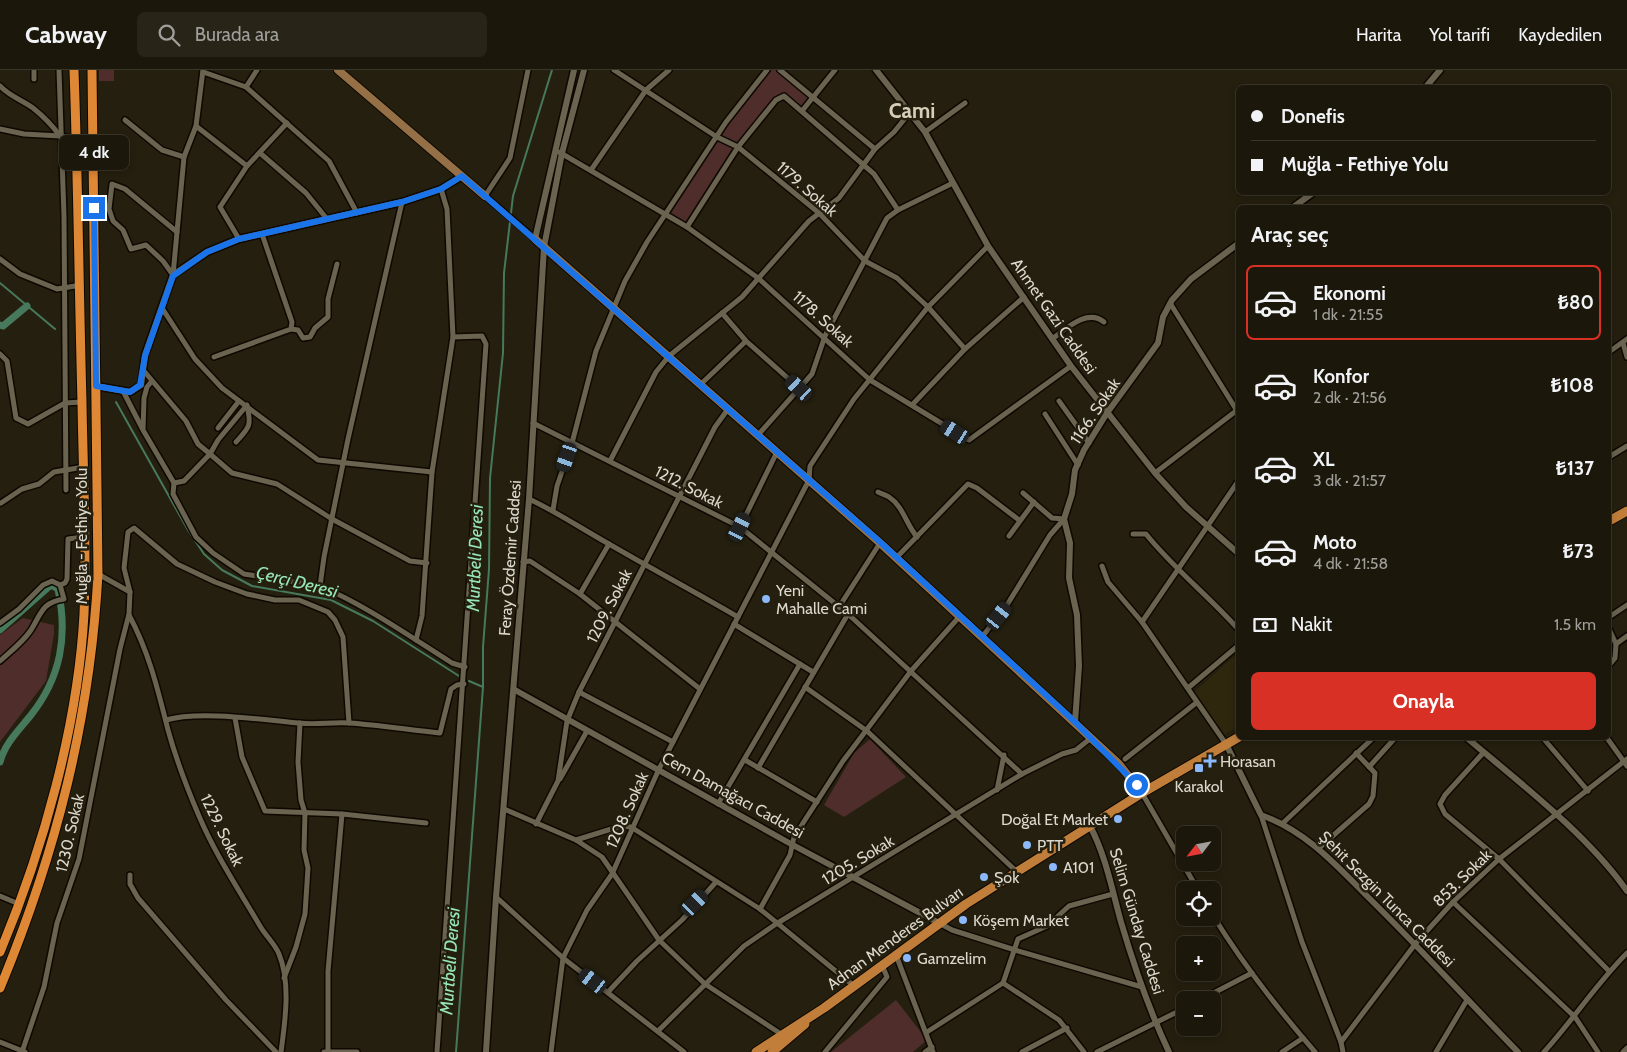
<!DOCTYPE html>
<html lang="tr">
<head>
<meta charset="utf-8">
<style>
	:root { --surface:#1b170a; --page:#282418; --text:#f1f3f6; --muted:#a09f9c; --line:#39362b; --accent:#d93025 }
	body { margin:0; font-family:Cabin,sans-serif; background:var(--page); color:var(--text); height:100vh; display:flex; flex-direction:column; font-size:19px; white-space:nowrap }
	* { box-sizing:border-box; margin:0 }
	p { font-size:16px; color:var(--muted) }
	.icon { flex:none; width:28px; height:28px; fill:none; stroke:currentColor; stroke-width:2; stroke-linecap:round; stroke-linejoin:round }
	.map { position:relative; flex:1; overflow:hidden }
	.drawer { position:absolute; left:1236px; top:135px; width:375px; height:535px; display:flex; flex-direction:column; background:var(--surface); border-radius:8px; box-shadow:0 2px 8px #0003,0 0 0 1px var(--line) }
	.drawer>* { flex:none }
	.banner { position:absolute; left:1236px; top:15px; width:375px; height:110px; border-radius:8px; box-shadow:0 2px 8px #0003,0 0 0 1px var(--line); display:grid; align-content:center; height:110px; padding:0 15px; background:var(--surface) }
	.needle { width:32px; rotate:238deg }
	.tools { position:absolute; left:1176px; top:756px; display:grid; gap:10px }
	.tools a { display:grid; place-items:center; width:45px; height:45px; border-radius:8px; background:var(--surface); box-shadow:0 2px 8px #0003,0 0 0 1px var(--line); font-size:25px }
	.end { position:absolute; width:22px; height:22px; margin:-11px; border:6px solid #1a73e8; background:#fff; box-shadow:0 0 0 2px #fff }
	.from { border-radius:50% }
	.bubble { position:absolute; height:35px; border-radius:8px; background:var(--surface); box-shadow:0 2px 8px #0003,0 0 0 1px var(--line); font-size:16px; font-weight:700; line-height:35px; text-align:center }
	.car { position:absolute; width:15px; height:30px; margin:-15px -8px; border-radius:6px; box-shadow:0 0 4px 1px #0007; background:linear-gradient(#222 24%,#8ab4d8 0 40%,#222 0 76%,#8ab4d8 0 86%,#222 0) }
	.banner b { display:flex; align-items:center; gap:18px; height:48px; font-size:19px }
	.banner b+b { border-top:1px solid var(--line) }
	.banner i { width:12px; height:12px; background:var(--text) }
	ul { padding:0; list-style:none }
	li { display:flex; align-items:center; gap:15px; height:75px; margin:0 10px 8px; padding:0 5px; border:2px solid transparent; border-radius:8px }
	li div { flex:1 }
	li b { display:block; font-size:19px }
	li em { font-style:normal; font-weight:700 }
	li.selected { border-color:var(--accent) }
	li>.icon { width:45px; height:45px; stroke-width:1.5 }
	h2 { padding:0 15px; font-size:22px; line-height:60px }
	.pay { display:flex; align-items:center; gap:12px; height:55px; padding:0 15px; font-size:19px }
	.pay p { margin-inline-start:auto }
	.primary-button { display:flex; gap:10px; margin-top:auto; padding:10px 15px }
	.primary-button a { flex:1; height:58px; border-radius:8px; background:var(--accent); color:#fff; font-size:20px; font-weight:700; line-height:58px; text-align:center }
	header { display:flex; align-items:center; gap:30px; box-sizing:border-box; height:70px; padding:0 25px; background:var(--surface); border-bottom:1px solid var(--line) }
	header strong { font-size:24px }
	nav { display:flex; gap:28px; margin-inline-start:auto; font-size:18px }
	.search { width:350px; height:45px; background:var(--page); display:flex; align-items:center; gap:12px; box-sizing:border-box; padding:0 18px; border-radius:8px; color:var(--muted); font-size:19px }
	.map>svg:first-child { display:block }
	.built { fill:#2e260d }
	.green { fill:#4e2d2b }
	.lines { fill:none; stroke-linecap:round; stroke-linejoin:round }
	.stream { stroke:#47795d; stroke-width:2 }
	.canal { stroke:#47795d; stroke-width:7 }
	.minor-casing { stroke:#0e0800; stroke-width:8 }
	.tertiary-casing { stroke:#0e0800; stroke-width:9 }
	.secondary-casing { stroke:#0e0800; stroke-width:10 }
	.primary-casing { stroke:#0e0800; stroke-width:11 }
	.trunk-casing { stroke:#0e0800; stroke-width:11 }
	.minor { stroke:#696350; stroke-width:5 }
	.tertiary { stroke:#696350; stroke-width:6 }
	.secondary { stroke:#957046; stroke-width:8 }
	.primary { stroke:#c17e3b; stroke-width:9 }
	.trunk { stroke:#de8734; stroke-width:9 }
	.route { stroke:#1a73e8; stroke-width:6 }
	.poi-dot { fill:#8cb9fc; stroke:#241f0e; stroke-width:2 }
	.labels { text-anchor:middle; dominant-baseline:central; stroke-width:5; stroke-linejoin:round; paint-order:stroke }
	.street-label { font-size:16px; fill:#dcd8cd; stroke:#241f0e }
	.poi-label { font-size:16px; fill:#dcd8cd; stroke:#241f0e; text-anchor:start }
	.water-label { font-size:18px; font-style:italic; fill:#97e6b8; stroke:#241f0e }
	.district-label { font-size:21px; font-weight:bold; fill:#d6ceb9; stroke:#241f0e }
</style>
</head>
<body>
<header>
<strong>Cabway</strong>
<div class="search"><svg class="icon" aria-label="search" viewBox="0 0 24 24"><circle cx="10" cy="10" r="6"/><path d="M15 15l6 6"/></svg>Burada ara</div>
<nav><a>Harita</a><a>Yol tarifi</a><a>Kaydedilen</a></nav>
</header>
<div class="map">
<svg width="1627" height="982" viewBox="0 0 1627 982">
	<rect width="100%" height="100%" fill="#241f0e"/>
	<polygon class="built" points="1239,582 1239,656 1222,666 1193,623"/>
	<g class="green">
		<rect x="99" y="0" width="15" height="11"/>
		<polygon points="767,0 780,0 813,27 802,41 784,26 780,27 738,77 687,157 666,143 717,67"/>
		<polygon points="23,548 54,555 54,564 46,611 0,672 0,565"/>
		<polygon points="870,669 906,707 844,747 824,735 854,683"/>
		<polygon points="896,930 927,970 913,982 831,982"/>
	</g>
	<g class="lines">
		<g class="stream">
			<polyline points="0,213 55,259"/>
			<polyline points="116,332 188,460 204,484 222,500 252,516 331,530 373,551 459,606"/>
			<polyline points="469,611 483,617"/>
			<polyline points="456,982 483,617 483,577 489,499 490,408 503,283 504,203 513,126 552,0"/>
		</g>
		<g class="canal">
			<polyline points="0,255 3,256 27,236"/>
			<path d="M0 560 51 515 58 519C68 566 61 607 31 645 19 660 5 673 0 692"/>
		</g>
		<defs>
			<g id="minor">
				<polyline points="34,0 34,9"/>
				<polyline points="59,0 64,146 66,420"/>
				<polyline points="528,0 510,88 485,126 535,169"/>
				<polyline points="614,0 717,67 738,77 819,143 865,191 897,208 928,237 965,279"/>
				<polyline points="780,0 875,79"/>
				<polyline points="203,2 246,17 329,91 357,143"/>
				<path d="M0 16C9 26 22 30 33 38 43 46 52 55 60 66L76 69"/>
				<polyline points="246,17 257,0"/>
				<polyline points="802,41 835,0"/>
				<polyline points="125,50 162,80 184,87"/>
				<polyline points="196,56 247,96"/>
				<polyline points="0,59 24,64 60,66"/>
				<polyline points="925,62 965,33"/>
				<polyline points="559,82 687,157 758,208 870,310 969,370 1071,296"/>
				<polyline points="260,83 306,123 327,149"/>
				<polyline points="591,100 646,20 669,0"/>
				<polyline points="687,157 738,77 776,30 784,26 874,104 898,140"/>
				<polyline points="239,169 220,137 247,96 287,53"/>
				<polyline points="0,189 20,204 57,219 81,215"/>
				<polyline points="173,205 163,191 146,175 131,179 123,160 113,151 109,139 112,114 125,119 177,162"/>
				<polyline points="173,205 184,87 196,56 203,0"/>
				<polyline points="1170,233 1239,344"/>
				<polyline points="162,238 195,289 222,318 318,390 432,402"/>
				<polyline points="722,243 746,271 799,318"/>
				<polyline points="291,259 298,260 303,268 310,267 315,258 328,247 328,229 337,194"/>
				<path d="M1052 269C1066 259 1087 238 1104 252"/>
				<polyline points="1623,273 1627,287"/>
				<polyline points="1609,282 1627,269"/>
				<polyline points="0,284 7,291 16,348 28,354 65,333 82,332"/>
				<polyline points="214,287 291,259 292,252 262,164"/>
				<polyline points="144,301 186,351 198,374 210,384 218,370 247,335"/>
				<path d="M152 311 147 317 144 328 143 360 174 413 173 424 196 467 213 483 244 504 320 516C367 536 409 566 452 593L465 597"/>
				<polyline points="701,314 746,271"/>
				<polyline points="123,321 142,358"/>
				<polyline points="1059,331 1089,373"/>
				<polyline points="912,335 965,279 1024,227"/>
				<polyline points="1045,344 1078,395"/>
				<polyline points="533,353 740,457 848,544 1022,704"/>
				<polyline points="218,358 239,331"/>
				<polyline points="758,365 812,304 825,266 887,148 898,140 953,113"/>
				<path d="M236 372C249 358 252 356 247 336"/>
				<polyline points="1609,387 1627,376"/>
				<polyline points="610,391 656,302 669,286 742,227 809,151 839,128 875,79 894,62 911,41"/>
				<polyline points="1155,403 1236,341"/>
				<polyline points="174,413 184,411 210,384 232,403 277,414 332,449 410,491 427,493"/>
				<path d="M878 422C882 424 886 425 889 427 903 436 906 454 917 467"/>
				<polyline points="1023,423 1052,448 1064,449"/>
				<path d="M529 429C557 442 582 459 609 474 652 499 695 522 738 547"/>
				<polyline points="1,433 22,419 39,414 54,402 84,397"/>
				<polyline points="553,440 557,416 572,373 596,281 625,211 647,172 726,52 767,0"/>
				<polyline points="740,457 777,382"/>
				<path d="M1133 464H1146C1173 498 1210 527 1239 560"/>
				<polyline points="1009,466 1034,432"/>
				<polyline points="896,488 968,414 977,418 1019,450"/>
				<polyline points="523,492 530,491 580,524 700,619"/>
				<polyline points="1102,496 1108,512 1142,552 1226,674"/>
				<polyline points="98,504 130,522"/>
				<polyline points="60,515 65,513 67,509 68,469 84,467"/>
				<polyline points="320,516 324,487 348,369 402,132"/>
				<polyline points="580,524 609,474"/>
				<polyline points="839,537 880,473"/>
				<path d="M129 545C149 582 158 620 168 660 176 689 187 718 199 746 215 784 239 820 260 856 265 865 275 874 279 884 291 913 285 952 281 982"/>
				<polyline points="1609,547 1627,535"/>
				<polyline points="1142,552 1239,410"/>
				<path d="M0 553 19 539 43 515 52 511 60 515 64 529C42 532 41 544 31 560 23 572 10 582 0 591"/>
				<polyline points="734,554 813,602"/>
				<polyline points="1609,559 1616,574 1615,588 1609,595"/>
				<polyline points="982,567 1007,535 1050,465 1064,449"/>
				<polyline points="416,570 422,546 432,402 453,267 447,139 441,119"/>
				<polyline points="1616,574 1627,566"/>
				<polyline points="805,617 867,661 1017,802"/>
				<polyline points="1188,618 1239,575"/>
				<polyline points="579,622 673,672"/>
				<polyline points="235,648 242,687 265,741 342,744 426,753"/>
				<path d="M166 650C199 640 264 650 299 653 315 655 332 652 349 653 379 655 410 660 440 663L451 619 457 615 464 614"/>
				<polyline points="1543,668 1588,721"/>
				<polyline points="1607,668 1627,696"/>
				<polyline points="1484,682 1445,725 1440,734 1445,744 1499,789 1609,901"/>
				<polyline points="1125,689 1196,633"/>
				<polyline points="745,690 817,732"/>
				<polyline points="1369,697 1395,668"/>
				<polyline points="758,698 848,544"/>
				<polyline points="560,709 587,661"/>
				<polyline points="997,720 1004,685"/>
				<polyline points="1142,723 1198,820"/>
				<polyline points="718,734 800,594"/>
				<polyline points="504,739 576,770 602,787 659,870 705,914 781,964"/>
				<polyline points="1261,745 1302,872 1341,972 1343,982"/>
				<polyline points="1283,753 1373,668"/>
				<polyline points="536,754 558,711 567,651 579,622 715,357 728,339"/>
				<polyline points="576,770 621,756 631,757 760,839 854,916"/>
				<polyline points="1319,778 1369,734 1373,726 1375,703 1356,683"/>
				<polyline points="130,805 130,814 138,828 226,930 276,982"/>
				<polyline points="0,826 19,834"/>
				<polyline points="496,827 563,888 684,982"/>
				<polyline points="1453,832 1575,947 1598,982"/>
				<polyline points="760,839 790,785 794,767 843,691 911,601 960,546"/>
				<path d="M1212 844C1242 893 1277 938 1315 982"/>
				<polyline points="939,853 952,860 1015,880 1142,917"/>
				<polyline points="896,885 933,982"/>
				<polyline points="284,908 296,877 305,844 308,798 304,780 305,743 301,730 298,692 300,653"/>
				<polyline points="1003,913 1059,950 1084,982"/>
				<polyline points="608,922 637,891 682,850 716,812"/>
				<polyline points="1200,930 1252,903"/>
				<polyline points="658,961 744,876 776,854 1022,704 1062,684 1076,680 1091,668"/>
				<polyline points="927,962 1003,913 1018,869 1047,856 1069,836 1113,824"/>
				<polyline points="0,972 25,982"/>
				<polyline points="1341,972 1416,873 1453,832 1499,789 1627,689"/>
				<polyline points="22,982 44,917 57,853 79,789 120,579 129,544 130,522 124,498 128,462 134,458 177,494 215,512 247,524 275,530 299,530 328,542 335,550 343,567 349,653"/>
				<polyline points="324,982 357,982"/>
				<polyline points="328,982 328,901 342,744"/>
				<polyline points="437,982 486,274 482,266 453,267"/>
				<polyline points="551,982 563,888 587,840 612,804 659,699 809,410 810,396 854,329 928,237 988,176"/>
				<polyline points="825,982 887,907 882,895"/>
				<polyline points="925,982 932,977"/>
				<polyline points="1022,982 1067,958"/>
				<polyline points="1097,982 1185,938"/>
				<polyline points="1282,982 1303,968"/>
				<polyline points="1436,982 1467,930"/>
				<path d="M1544 982C1573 950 1597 913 1627 883"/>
				<polyline points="1623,982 1627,978"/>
			</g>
			<g id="tertiary">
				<polyline points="876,0 925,62 988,176 1071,296 1155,403 1186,437 1239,484"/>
				<polyline points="1425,18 1440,0"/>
				<polyline points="1292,138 1314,122"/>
				<polyline points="535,169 574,0"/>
				<polyline points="96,316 130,322 141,315 145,285 173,205 207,182 239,169 402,132 441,119 462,106"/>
				<polyline points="515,620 791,774 939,853"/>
				<polyline points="1075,652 1079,596 1077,545 1069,508 1070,473 1064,449 1072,424 1075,400 1084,380 1107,343 1158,273 1163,247 1172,230 1191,209 1239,173"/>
				<path d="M1467 668C1520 713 1587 764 1627 821"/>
				<path d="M1226 674 1261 745C1306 761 1336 795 1369 828 1420 878 1468 931 1518 982"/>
				<path d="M1090 756C1106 786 1112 820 1121 852 1134 896 1149 940 1169 982"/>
				<polyline points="486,982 496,827 529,429 544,177 562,83 584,0"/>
			</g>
			<g id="secondary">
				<polyline points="338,0 485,126"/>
				<polyline points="535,169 880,473 1119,694 1142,723"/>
			</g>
			<g id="primary">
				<polyline points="1609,451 1627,441"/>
				<polyline points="756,982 824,938 966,834 1142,723 1239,667"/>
				<polyline points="772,982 805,954"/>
			</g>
			<g id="trunk">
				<path d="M0 882C43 780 78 655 84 544 87 473 83 403 82 332 79 222 78 111 74 0"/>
				<path d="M0 918C56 783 90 650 98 504L92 0"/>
			</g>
		</defs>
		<use href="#minor" class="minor-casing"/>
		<use href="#tertiary" class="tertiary-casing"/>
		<use href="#secondary" class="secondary-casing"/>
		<use href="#primary" class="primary-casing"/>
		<use href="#trunk" class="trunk-casing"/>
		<use href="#minor" class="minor"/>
		<use href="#tertiary" class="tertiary"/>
		<use href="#secondary" class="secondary"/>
		<use href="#primary" class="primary"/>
		<use href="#trunk" class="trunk"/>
	</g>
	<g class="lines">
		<polyline class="route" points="94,138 96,316 130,322 140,315 145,286 173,206 207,182 239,169 402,132 441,119 462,106 880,472 1075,652 1137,715"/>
	</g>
	<g class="poi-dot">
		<circle cx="766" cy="529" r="5"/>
		<path d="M1207.5 683.5h5v5h5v5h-5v5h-5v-5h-5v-5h5z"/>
		<rect x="1194" y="693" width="10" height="10" rx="2.5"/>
		<circle cx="1118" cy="749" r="5"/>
		<circle cx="1027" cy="775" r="5"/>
		<circle cx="1053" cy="797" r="5"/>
		<circle cx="984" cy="807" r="5"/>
		<circle cx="963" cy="850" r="5"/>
		<circle cx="907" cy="888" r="5"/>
	</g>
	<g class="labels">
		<g class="street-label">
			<text transform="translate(807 119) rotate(41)">1179. Sokak</text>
			<text transform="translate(1054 246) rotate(55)">Ahmet Gazi Caddesi</text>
			<text transform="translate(823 249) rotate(42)">1178. Sokak</text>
			<text transform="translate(1095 341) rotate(-56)">1166. Sokak</text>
			<text transform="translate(689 417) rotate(27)">1212. Sokak</text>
			<text transform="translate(81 466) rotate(-90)">Muğla - Fethiye Yolu</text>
			<text transform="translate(510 488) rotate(-86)">Feray Özdemir Caddesi</text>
			<text transform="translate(609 536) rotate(-63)">1209. Sokak</text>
			<text transform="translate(733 725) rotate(29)">Cem Damağacı Caddesi</text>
			<text transform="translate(627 740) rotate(-66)">1208. Sokak</text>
			<text transform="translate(222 760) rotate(64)">1229. Sokak</text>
			<text transform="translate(70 763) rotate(-77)">1230. Sokak</text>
			<text transform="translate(858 790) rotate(-31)">1205. Sokak</text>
			<text transform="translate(1462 808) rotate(-44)">853. Sokak</text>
			<text transform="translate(1387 829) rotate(45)">Şehit Sezgin Tunca Caddesi</text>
			<text transform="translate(1137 851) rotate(73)">Selim Günday Caddesi</text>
			<text transform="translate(895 868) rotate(-36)">Adnan Menderes Bulvarı</text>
		</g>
		<g class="poi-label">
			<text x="776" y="520">Yeni<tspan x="776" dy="18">Mahalle Cami</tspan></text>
			<text x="1220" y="691">Horasan</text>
			<text x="1199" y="716" text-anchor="middle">Karakol</text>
			<text x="1108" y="749" text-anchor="end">Doğal Et Market</text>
			<text x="1037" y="775">PTT</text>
			<text x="1063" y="797">A101</text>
			<text x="994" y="807">Şok</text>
			<text x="973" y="850">Köşem Market</text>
			<text x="917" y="888">Gamzelim</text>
		</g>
		<g class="water-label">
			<text transform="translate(475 488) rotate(-88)">Murtbeli Deresi</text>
			<text transform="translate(297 512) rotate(14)">Çerçi Deresi</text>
			<text transform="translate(450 891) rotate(-86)">Murtbeli Deresi</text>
		</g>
		<g class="district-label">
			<text x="912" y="40">Cami</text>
		</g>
	</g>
</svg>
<div class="tools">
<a><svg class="needle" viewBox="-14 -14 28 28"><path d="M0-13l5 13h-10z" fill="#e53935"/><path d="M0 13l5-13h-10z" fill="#a09f9c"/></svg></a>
<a><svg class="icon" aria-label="locate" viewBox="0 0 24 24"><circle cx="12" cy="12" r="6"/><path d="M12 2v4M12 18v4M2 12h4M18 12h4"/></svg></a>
<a>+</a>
<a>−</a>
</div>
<i class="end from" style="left:1137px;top:715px"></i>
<i class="end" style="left:94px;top:138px"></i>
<div class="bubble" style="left:59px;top:65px;width:70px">4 dk</div>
<i class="car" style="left:799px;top:318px;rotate:312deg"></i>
<i class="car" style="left:955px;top:362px;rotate:302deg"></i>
<i class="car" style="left:567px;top:387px;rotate:199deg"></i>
<i class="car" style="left:740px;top:457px;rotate:26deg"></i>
<i class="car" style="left:999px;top:546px;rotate:39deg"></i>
<i class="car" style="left:695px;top:833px;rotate:45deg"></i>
<i class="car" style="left:593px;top:911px;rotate:307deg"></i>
<div class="banner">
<b><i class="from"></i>Donefis</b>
<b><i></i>Muğla - Fethiye Yolu</b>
</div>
<section class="drawer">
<h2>Araç seç</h2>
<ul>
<li class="selected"><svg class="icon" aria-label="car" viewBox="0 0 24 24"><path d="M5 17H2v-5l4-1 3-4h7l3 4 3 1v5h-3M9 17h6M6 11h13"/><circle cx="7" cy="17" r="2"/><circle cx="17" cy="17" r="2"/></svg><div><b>Ekonomi</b><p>1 dk · 21:55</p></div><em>₺80</em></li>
<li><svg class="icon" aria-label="car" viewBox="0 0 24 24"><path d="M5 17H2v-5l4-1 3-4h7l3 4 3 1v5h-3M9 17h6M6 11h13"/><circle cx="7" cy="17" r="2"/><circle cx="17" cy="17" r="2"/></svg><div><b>Konfor</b><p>2 dk · 21:56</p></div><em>₺108</em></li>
<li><svg class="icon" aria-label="car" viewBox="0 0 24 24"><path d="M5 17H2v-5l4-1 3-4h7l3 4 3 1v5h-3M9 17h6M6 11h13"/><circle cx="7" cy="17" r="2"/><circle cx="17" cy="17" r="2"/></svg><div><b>XL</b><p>3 dk · 21:57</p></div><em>₺137</em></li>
<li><svg class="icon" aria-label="car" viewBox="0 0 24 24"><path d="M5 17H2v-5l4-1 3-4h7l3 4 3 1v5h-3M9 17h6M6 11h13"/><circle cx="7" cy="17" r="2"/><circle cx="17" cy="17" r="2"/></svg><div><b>Moto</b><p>4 dk · 21:58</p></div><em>₺73</em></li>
</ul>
<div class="pay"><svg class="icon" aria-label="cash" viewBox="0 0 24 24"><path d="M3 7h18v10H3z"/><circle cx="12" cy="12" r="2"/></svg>Nakit<p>1.5 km</p></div>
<div class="primary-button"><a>Onayla</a></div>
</section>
</div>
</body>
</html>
